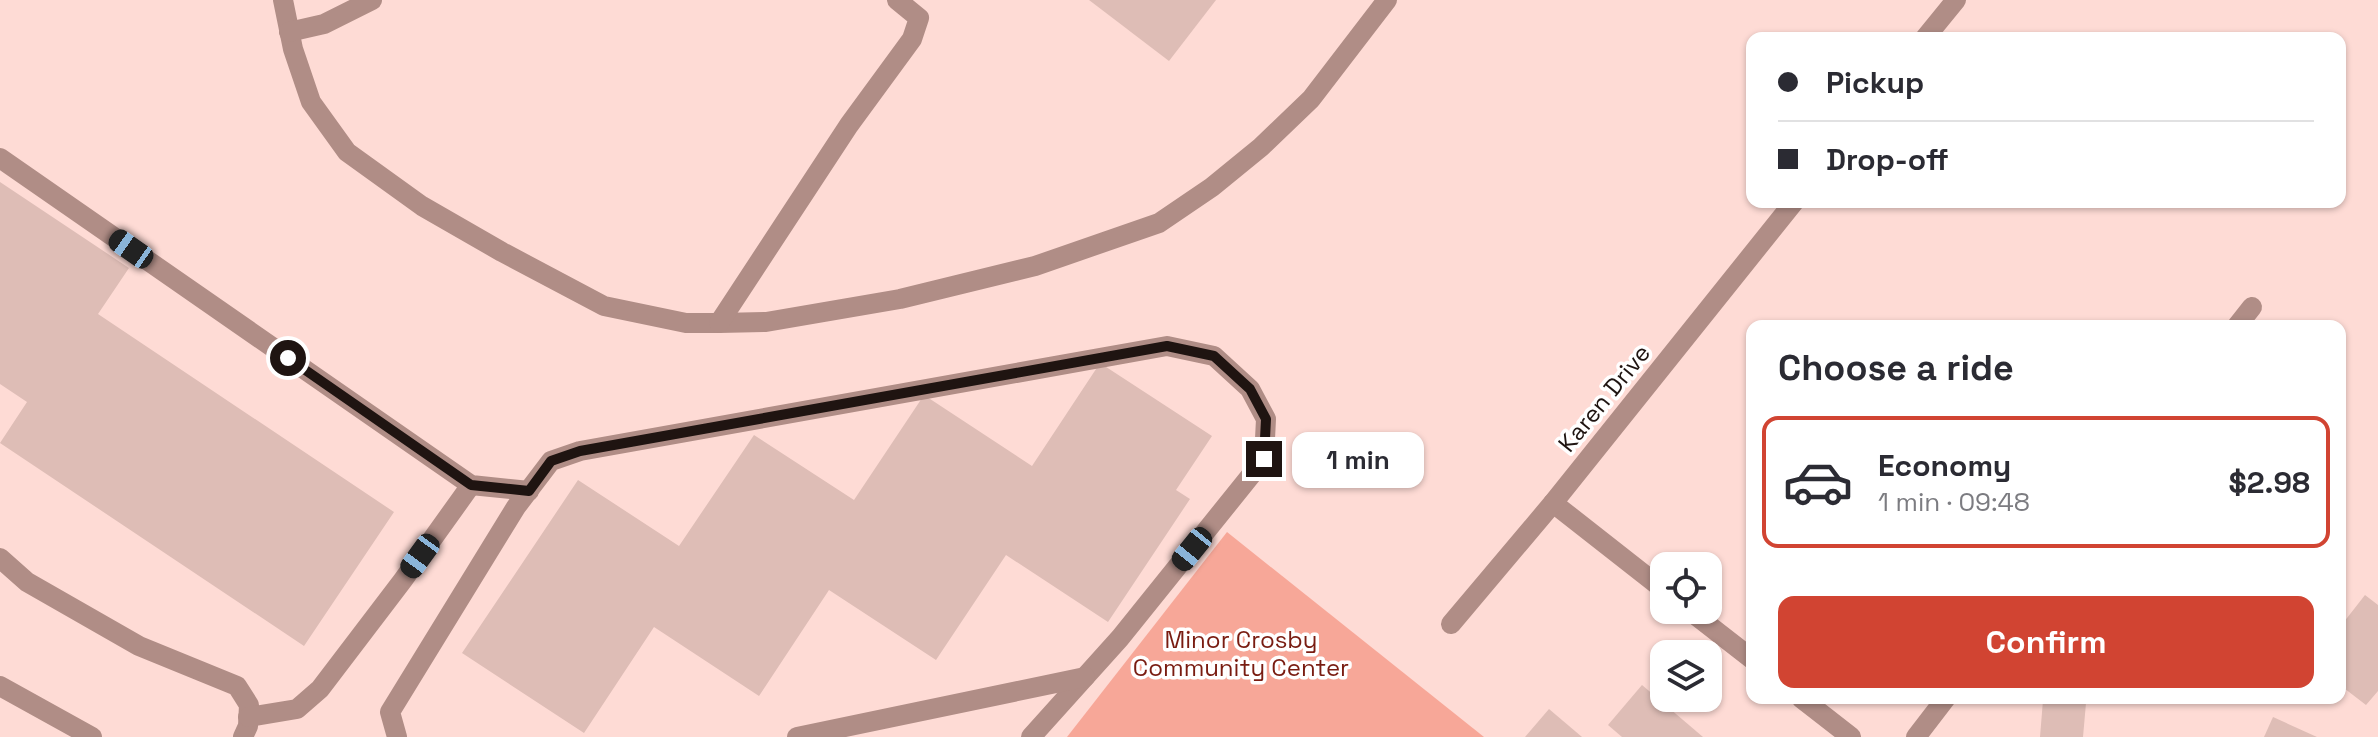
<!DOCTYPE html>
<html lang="en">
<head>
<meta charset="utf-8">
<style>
	:root { --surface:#fff; --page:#f2f2f3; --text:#2b2b33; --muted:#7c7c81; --line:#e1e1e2; --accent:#d14432 }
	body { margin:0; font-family:"Space Grotesk",sans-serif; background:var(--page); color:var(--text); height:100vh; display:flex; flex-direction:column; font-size:30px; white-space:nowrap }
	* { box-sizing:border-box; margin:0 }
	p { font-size:26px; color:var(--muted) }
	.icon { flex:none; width:44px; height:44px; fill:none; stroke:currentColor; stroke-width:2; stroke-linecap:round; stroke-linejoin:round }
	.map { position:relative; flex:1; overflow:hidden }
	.panel { position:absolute; left:1746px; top:320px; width:600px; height:384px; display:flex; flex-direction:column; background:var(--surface); border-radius:16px; box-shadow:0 2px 6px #0004 }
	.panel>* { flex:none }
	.hud { position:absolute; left:1746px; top:32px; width:600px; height:176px; border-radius:16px; box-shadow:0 2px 6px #0004; display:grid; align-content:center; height:176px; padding:0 32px; background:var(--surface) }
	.buttons { position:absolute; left:1650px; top:552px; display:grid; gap:16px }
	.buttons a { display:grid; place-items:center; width:72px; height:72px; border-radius:16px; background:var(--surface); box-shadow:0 2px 6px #0004; font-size:40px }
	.end { position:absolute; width:36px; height:36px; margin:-18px; border:10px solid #1f1411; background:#fff; box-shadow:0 0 0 4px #fff }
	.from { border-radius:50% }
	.bubble { position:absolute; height:56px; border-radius:16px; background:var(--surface); box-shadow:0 2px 6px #0004; font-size:26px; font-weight:700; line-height:56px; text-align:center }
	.car { position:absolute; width:24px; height:48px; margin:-24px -12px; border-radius:10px; box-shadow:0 0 6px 2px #0007; background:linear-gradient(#222 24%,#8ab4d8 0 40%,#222 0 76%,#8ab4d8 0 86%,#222 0) }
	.hud b { display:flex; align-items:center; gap:28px; height:76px; font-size:30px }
	.hud b+b { border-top:2px solid var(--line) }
	.hud i { width:20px; height:20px; background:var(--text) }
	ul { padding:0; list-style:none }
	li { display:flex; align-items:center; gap:24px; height:132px; margin:0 16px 12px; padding:0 16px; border:4px solid var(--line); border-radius:16px }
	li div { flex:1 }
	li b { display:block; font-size:30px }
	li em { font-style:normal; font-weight:700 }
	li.on { border-color:var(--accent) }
	li>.icon { width:72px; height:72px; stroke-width:1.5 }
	h2 { padding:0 32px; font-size:36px; line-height:96px }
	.button { display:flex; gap:16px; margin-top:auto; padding:16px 32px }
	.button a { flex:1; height:92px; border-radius:16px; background:var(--accent); color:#fff; font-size:32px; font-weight:700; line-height:92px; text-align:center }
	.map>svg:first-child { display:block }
	.green { fill:#f7a798 }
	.building { fill:#debdb6 }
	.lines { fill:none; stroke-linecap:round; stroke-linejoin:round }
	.minor { stroke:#b08d86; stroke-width:20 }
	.route { stroke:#1f1411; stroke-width:10 }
	.labels { text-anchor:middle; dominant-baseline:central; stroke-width:7; stroke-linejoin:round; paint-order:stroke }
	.street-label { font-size:24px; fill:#1f1411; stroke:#fff }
	.park-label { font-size:24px; fill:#791c11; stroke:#fff }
</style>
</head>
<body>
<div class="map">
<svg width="2378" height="737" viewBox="0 0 2378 737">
	<rect width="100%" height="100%" fill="#fedbd5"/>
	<polygon class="green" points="1227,532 1484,737 1067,737"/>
	<g class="building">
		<polygon points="1089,0 1216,0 1169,61"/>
		<polygon points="0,182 129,268 98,314 394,512 304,646 0,443 27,402 0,384"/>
		<polygon points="1100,363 1212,436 1176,490 1190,499 1108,622 1006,555 936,660 829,590 759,696 654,627 584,733 462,653 578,480 679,546 754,435 854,500 924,395 1032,466"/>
		<polygon points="2365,595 2378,605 2378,691 2366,705 2340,685 2340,650 2343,647 2340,645 2340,627"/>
		<polygon points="1642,685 1703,737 1622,737 1608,725"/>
		<polygon points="2043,700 2086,703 2083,737 2040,737"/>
		<polygon points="1549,709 1582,737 1525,737"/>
		<polygon points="2273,717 2317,737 2264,737"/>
	</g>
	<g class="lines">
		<g class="minor">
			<polyline points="283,0 293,49 311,102 347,152 422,206 502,252 604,306 686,323 719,323 766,322 900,299 1035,266 1159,223 1212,187 1261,147 1311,99 1387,0"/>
			<polyline points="289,32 324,24 372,0"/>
			<polyline points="1925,38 1956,0"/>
			<polyline points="0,158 471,485 529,491"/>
			<polyline points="719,323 849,125 912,39 919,18 897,0"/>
			<polyline points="2237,326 2252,307"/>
			<polyline points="1553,503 1664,590"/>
			<polyline points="0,558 27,582 139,646 237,686 249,705 248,726 243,737"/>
			<polyline points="1689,610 1752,659"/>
			<polyline points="1451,624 1553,503 1794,202"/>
			<polyline points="0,686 92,737"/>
			<polyline points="1801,698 1851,737"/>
			<polyline points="248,717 297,709 320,689 403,580 471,485"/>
			<polyline points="397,737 390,712 516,507 551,461 580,451 1167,346 1214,356 1250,389 1266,419 1264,459 1120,638 1031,737"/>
			<polyline points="797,737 1085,677"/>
			<polyline points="1916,737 1946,698"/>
		</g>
	</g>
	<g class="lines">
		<polyline class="route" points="288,358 471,485 529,491 551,461 580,451 1167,346 1214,356 1250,389 1266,419 1264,459"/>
	</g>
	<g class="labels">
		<g class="street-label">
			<text transform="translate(1604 398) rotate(-51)">Karen Drive</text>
		</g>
		<g class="park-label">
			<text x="1241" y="639">Minor Crosby<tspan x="1241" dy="28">Community Center</tspan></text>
		</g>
	</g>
</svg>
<div class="buttons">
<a><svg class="icon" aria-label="locate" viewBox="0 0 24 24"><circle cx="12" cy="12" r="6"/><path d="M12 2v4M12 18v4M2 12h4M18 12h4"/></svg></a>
<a><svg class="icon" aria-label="layers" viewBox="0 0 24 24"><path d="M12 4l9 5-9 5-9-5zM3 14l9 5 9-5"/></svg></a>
</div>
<i class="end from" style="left:288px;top:358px"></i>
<i class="end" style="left:1264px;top:459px"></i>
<div class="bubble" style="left:1292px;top:432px;width:132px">1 min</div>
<i class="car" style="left:131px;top:249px;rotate:305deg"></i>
<i class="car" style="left:1192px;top:549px;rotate:219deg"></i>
<i class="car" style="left:420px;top:556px;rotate:216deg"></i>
<div class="hud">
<b><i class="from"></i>Pickup</b>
<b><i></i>Drop-off</b>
</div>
<section class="panel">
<h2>Choose a ride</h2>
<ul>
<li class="on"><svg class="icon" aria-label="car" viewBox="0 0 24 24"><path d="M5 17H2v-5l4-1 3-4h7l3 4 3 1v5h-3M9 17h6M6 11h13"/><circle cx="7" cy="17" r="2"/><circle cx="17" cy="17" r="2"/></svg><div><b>Economy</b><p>1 min · 09:48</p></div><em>$2.98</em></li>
</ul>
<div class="button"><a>Confirm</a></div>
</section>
</div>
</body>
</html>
